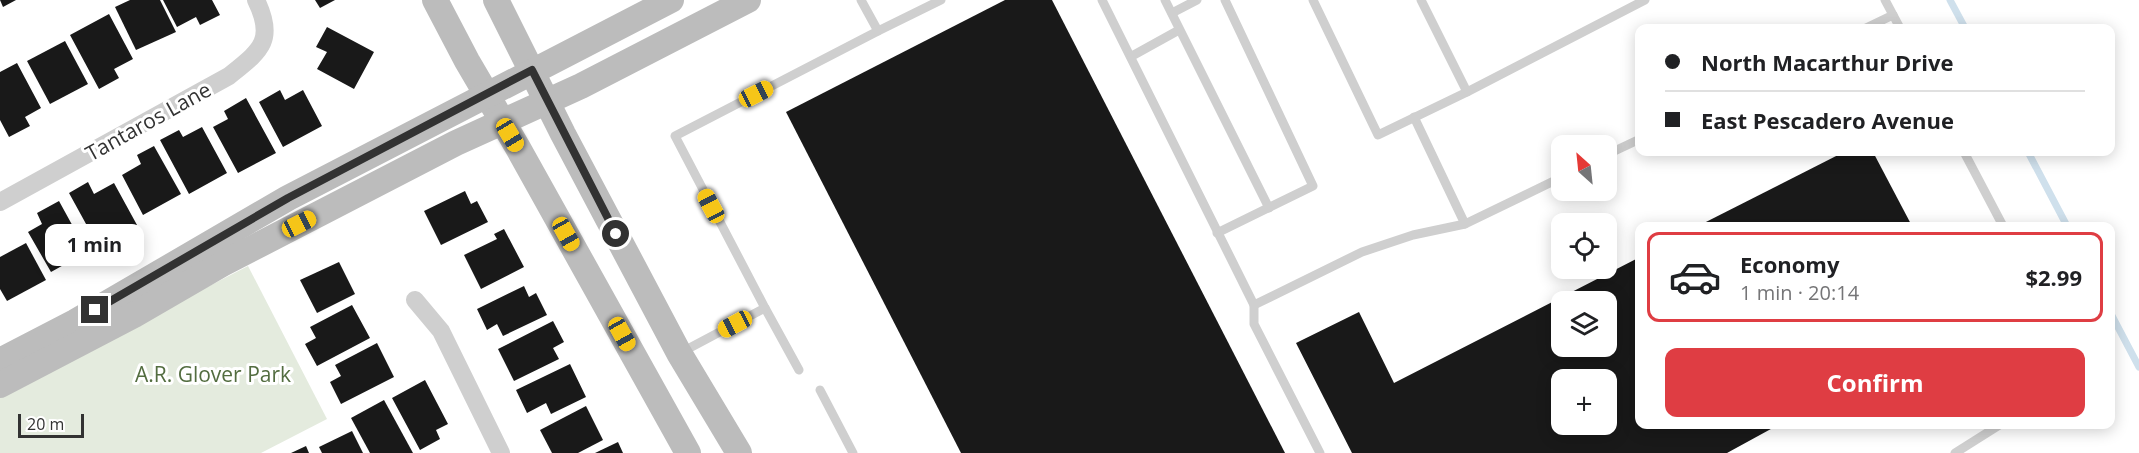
<!DOCTYPE html>
<html lang="en">
<head>
<meta charset="utf-8">
<style>
	:root { --surface:#fff; --page:#f6f6f6; --text:#202124; --muted:#757577; --line:#e0e0e0; --accent:#df3d43 }
	body { margin:0; font-family:"Open Sans",sans-serif; background:var(--page); color:var(--text); height:100vh; display:flex; flex-direction:column; font-size:22px; white-space:nowrap }
	* { box-sizing:border-box; margin:0 }
	p { font-size:20px; color:var(--muted) }
	.icon { flex:none; width:33px; height:33px; fill:none; stroke:currentColor; stroke-width:2; stroke-linecap:round; stroke-linejoin:round }
	.map { position:relative; flex:1; overflow:hidden }
	.drawer { position:absolute; left:1635px; top:222px; width:480px; height:207px; display:flex; flex-direction:column; background:var(--surface); border-radius:12px; box-shadow:0 3px 15px #0003 }
	.drawer>* { flex:none }
	.top-card { position:absolute; left:1635px; top:24px; width:480px; height:132px; border-radius:12px; box-shadow:0 3px 15px #0003; display:grid; align-content:center; height:132px; padding:0 30px; background:var(--surface) }
	.needle { width:39px; rotate:333deg }
	.tools { position:absolute; left:1551px; top:135px; display:grid; gap:12px }
	.tools a { display:grid; place-items:center; width:66px; height:66px; border-radius:12px; background:var(--surface); box-shadow:0 3px 15px #0003; font-size:30px }
	.scale { position:absolute; left:18px; bottom:15px; width:66px; box-sizing:border-box; padding-left:6px; border:3px solid #323232; border-top:0; font-size:16px; line-height:21px; white-space:nowrap; color:#323232; -webkit-text-stroke:4px #fff; paint-order:stroke }
	.end { position:absolute; width:27px; height:27px; margin:-14px; border:8px solid #323232; background:#fff; box-shadow:0 0 0 3px #fff }
	.from { border-radius:50% }
	.bubble { position:absolute; height:42px; border-radius:12px; background:var(--surface); box-shadow:0 3px 15px #0003; font-size:20px; font-weight:700; line-height:42px; text-align:center }
	.car { position:absolute; width:18px; height:36px; margin:-18px -9px; border-radius:8px; box-shadow:0 0 4px 2px #0007; background:linear-gradient(#f5c518 24%,#345 0 40%,#f5c518 0 76%,#345 0 86%,#f5c518 0) }
	.top-card b { display:flex; align-items:center; gap:21px; height:57px; font-size:22px }
	.top-card b+b { border-top:2px solid var(--line) }
	.top-card i { width:15px; height:15px; background:var(--text) }
	ul { padding:10px 0 0; list-style:none }
	li { display:flex; align-items:center; gap:18px; height:90px; margin:0 12px 9px; padding:0 18px; border:3px solid var(--line); border-radius:12px }
	li div { flex:1 }
	li b { display:block; font-size:22px }
	li em { font-style:normal; font-weight:700 }
	li.selected { border-color:var(--accent) }
	li>.icon { width:54px; height:54px; stroke-width:1.5 }
	.primary-button { display:flex; gap:12px; margin-top:auto; padding:12px 30px }
	.primary-button a { flex:1; height:69px; border-radius:12px; background:var(--accent); color:#fff; font-size:24px; font-weight:700; line-height:69px; text-align:center }
	.map>svg:first-child { display:block }
	.green { fill:#e4ebde }
	.lines { fill:none; stroke-linecap:round; stroke-linejoin:round }
	.stream { stroke:#cfe0ec; stroke-width:7 }
	.building { fill:#191919; fill-rule:evenodd }
	.lane { stroke:#cfcfcf; stroke-width:9 }
	.street { stroke:#cfcfcf; stroke-width:18 }
	.secondary { stroke:#bcbcbc; stroke-width:26 }
	.route { stroke:#323232; stroke-width:8 }
	.labels { text-anchor:middle; dominant-baseline:central; stroke-width:6; stroke-linejoin:round; paint-order:stroke }
	.street-label { font-size:21px; fill:#323232; stroke:#fff }
	.park-label { font-size:21px; fill:#536d40; stroke:#fff }
</style>
</head>
<body>
<div class="map">
<svg width="2139" height="453" viewBox="0 0 2139 453">
	<rect width="100%" height="100%" fill="#fff"/>
	<polygon class="green" points="248,266 327,419 261,453 0,453 0,394"/>
	<g class="lines">
		<g class="stream">
			<polyline points="1950,0 1965,28"/>
			<polyline points="2028,152 2067,226"/>
			<polyline points="2110,312 2139,367"/>
		</g>
	</g>
	<g class="building">
		<polygon points="0,0 16,0 3,7"/>
		<polygon points="130,0 160,0 176,32 136,50 115,7"/>
		<polygon points="163,0 212,0 220,15 200,25 196,17 177,27"/>
		<polygon points="315,0 335,0 320,8"/>
		<polygon points="1005,0 1052,0 1285,453 961,453 786,112"/>
		<polygon points="109,14 133,59 114,69 119,78 99,89 70,35"/>
		<polygon points="327,27 374,52 354,89 317,69 327,52 316,47"/>
		<polygon points="65,41 88,84 50,104 27,61"/>
		<polygon points="17,63 41,108 25,117 30,126 9,137 0,120 0,72"/>
		<polygon points="280,90 285,100 303,90 322,126 283,147 259,102"/>
		<polygon points="246,98 276,153 238,173 213,127 228,119 224,111"/>
		<polygon points="202,127 227,173 189,194 160,140 179,130 183,137"/>
		<polygon points="154,146 181,194 143,215 122,175 141,164 137,155"/>
		<polygon points="1844,152 1873,152 1912,226 1698,226"/>
		<polygon points="88,182 94,194 114,183 137,225 114,238 118,245 102,253 69,193"/>
		<polygon points="465,191 471,204 477,201 488,222 441,245 424,211"/>
		<polygon points="59,201 87,252 51,272 28,232 42,224 37,213"/>
		<polygon points="504,229 524,267 481,289 464,255 497,239 494,234"/>
		<polygon points="26,243 46,280 7,301 0,289 0,257"/>
		<path d="M1640 257V424H1780L1727 453H1352L1296 343 1359 312 1394 383ZM1562 302H1606V346H1562ZM1562 380H1606V424H1562Z"/>
		<polygon points="339,262 355,294 317,313 300,280"/>
		<polygon points="524,286 529,297 536,293 547,315 503,336 497,324 487,330 477,309"/>
		<polygon points="352,305 370,338 317,366 305,344 316,338 310,327"/>
		<polygon points="553,321 564,342 553,348 559,359 514,381 498,349"/>
		<polygon points="377,343 394,377 341,404 330,382 341,376 335,365"/>
		<polygon points="570,364 586,397 551,414 546,403 527,413 516,390"/>
		<polygon points="425,380 448,424 436,430 440,439 420,450 392,398"/>
		<polygon points="384,400 413,453 370,453 351,418"/>
		<polygon points="586,406 603,440 578,453 552,453 540,430"/>
		<polygon points="352,431 363,453 322,453 319,447"/>
		<polygon points="618,442 623,453 595,453"/>
		<polygon points="306,446 309,453 291,453"/>
	</g>
	<g class="lines">
		<g class="lane">
			<polyline points="1102,0 1254,305 1254,324 1320,453"/>
			<polyline points="1165,0 1269,208"/>
			<polyline points="1313,0 1378,135 1467,92"/>
			<polyline points="1421,0 1467,92 1645,0"/>
			<polyline points="1885,0 1900,28"/>
			<polyline points="1172,13 1197,0"/>
			<polyline points="1866,28 1893,15"/>
			<polyline points="878,31 941,0"/>
			<polyline points="1132,56 1179,30"/>
			<polyline points="1414,117 1465,224"/>
			<polyline points="1964,152 2003,226"/>
			<polyline points="1606,155 1640,139"/>
			<polyline points="1217,233 1313,186 1225,0"/>
			<polyline points="1254,305 1362,252 1413,235 1465,224 1562,177"/>
			<polyline points="765,308 675,136 878,31 861,0"/>
			<polyline points="682,352 765,308 799,370"/>
			<polyline points="820,390 853,453"/>
			<polyline points="1955,453 2001,424"/>
		</g>
		<g class="street">
			<path d="M0 202 229 76C260 51 276 41 256 0"/>
			<polyline points="415,300 441,331 501,453"/>
		</g>
		<g class="secondary">
			<polyline points="435,0 467,61 518,148 688,453"/>
			<polyline points="496,0 563,134 679,353 739,453"/>
			<polyline points="0,361 75,322 288,198 671,0"/>
			<polyline points="0,385 134,315 222,264 456,143 581,86 748,0"/>
		</g>
	</g>
	<g class="lines">
		<polyline class="route" points="95,310 288,198 532,70 616,234"/>
	</g>
	<g class="labels">
		<g class="street-label">
			<text transform="translate(148 121) rotate(-29)">Tantaros Lane</text>
		</g>
		<g class="park-label">
			<text x="213" y="374">A.R. Glover Park</text>
		</g>
	</g>
</svg>
<div class="tools">
<a><svg class="needle" viewBox="-14 -14 28 28"><path d="M0-13l5 13h-10z" fill="#e53935"/><path d="M0 13l5-13h-10z" fill="#757577"/></svg></a>
<a><svg class="icon" aria-label="locate" viewBox="0 0 24 24"><circle cx="12" cy="12" r="6"/><path d="M12 2v4M12 18v4M2 12h4M18 12h4"/></svg></a>
<a><svg class="icon" aria-label="layers" viewBox="0 0 24 24"><path d="M12 4l9 5-9 5-9-5zM3 14l9 5 9-5"/></svg></a>
<a>+</a>
</div>
<div class="scale">20 m</div>
<i class="end from" style="left:616px;top:234px"></i>
<i class="end" style="left:95px;top:310px"></i>
<div class="bubble" style="left:45px;top:224px;width:99px">1 min</div>
<i class="car" style="left:756px;top:94px;rotate:63deg"></i>
<i class="car" style="left:510px;top:135px;rotate:149deg"></i>
<i class="car" style="left:711px;top:206px;rotate:332deg"></i>
<i class="car" style="left:299px;top:224px;rotate:63deg"></i>
<i class="car" style="left:566px;top:234px;rotate:151deg"></i>
<i class="car" style="left:735px;top:324px;rotate:242deg"></i>
<i class="car" style="left:622px;top:334px;rotate:151deg"></i>
<div class="top-card">
<b><i class="from"></i>North Macarthur Drive</b>
<b><i></i>East Pescadero Avenue</b>
</div>
<section class="drawer">
<ul>
<li class="selected"><svg class="icon" aria-label="car" viewBox="0 0 24 24"><path d="M5 17H2v-5l4-1 3-4h7l3 4 3 1v5h-3M9 17h6M6 11h13"/><circle cx="7" cy="17" r="2"/><circle cx="17" cy="17" r="2"/></svg><div><b>Economy</b><p>1 min · 20:14</p></div><em>$2.99</em></li>
</ul>
<div class="primary-button"><a>Confirm</a></div>
</section>
</div>
</body>
</html>
